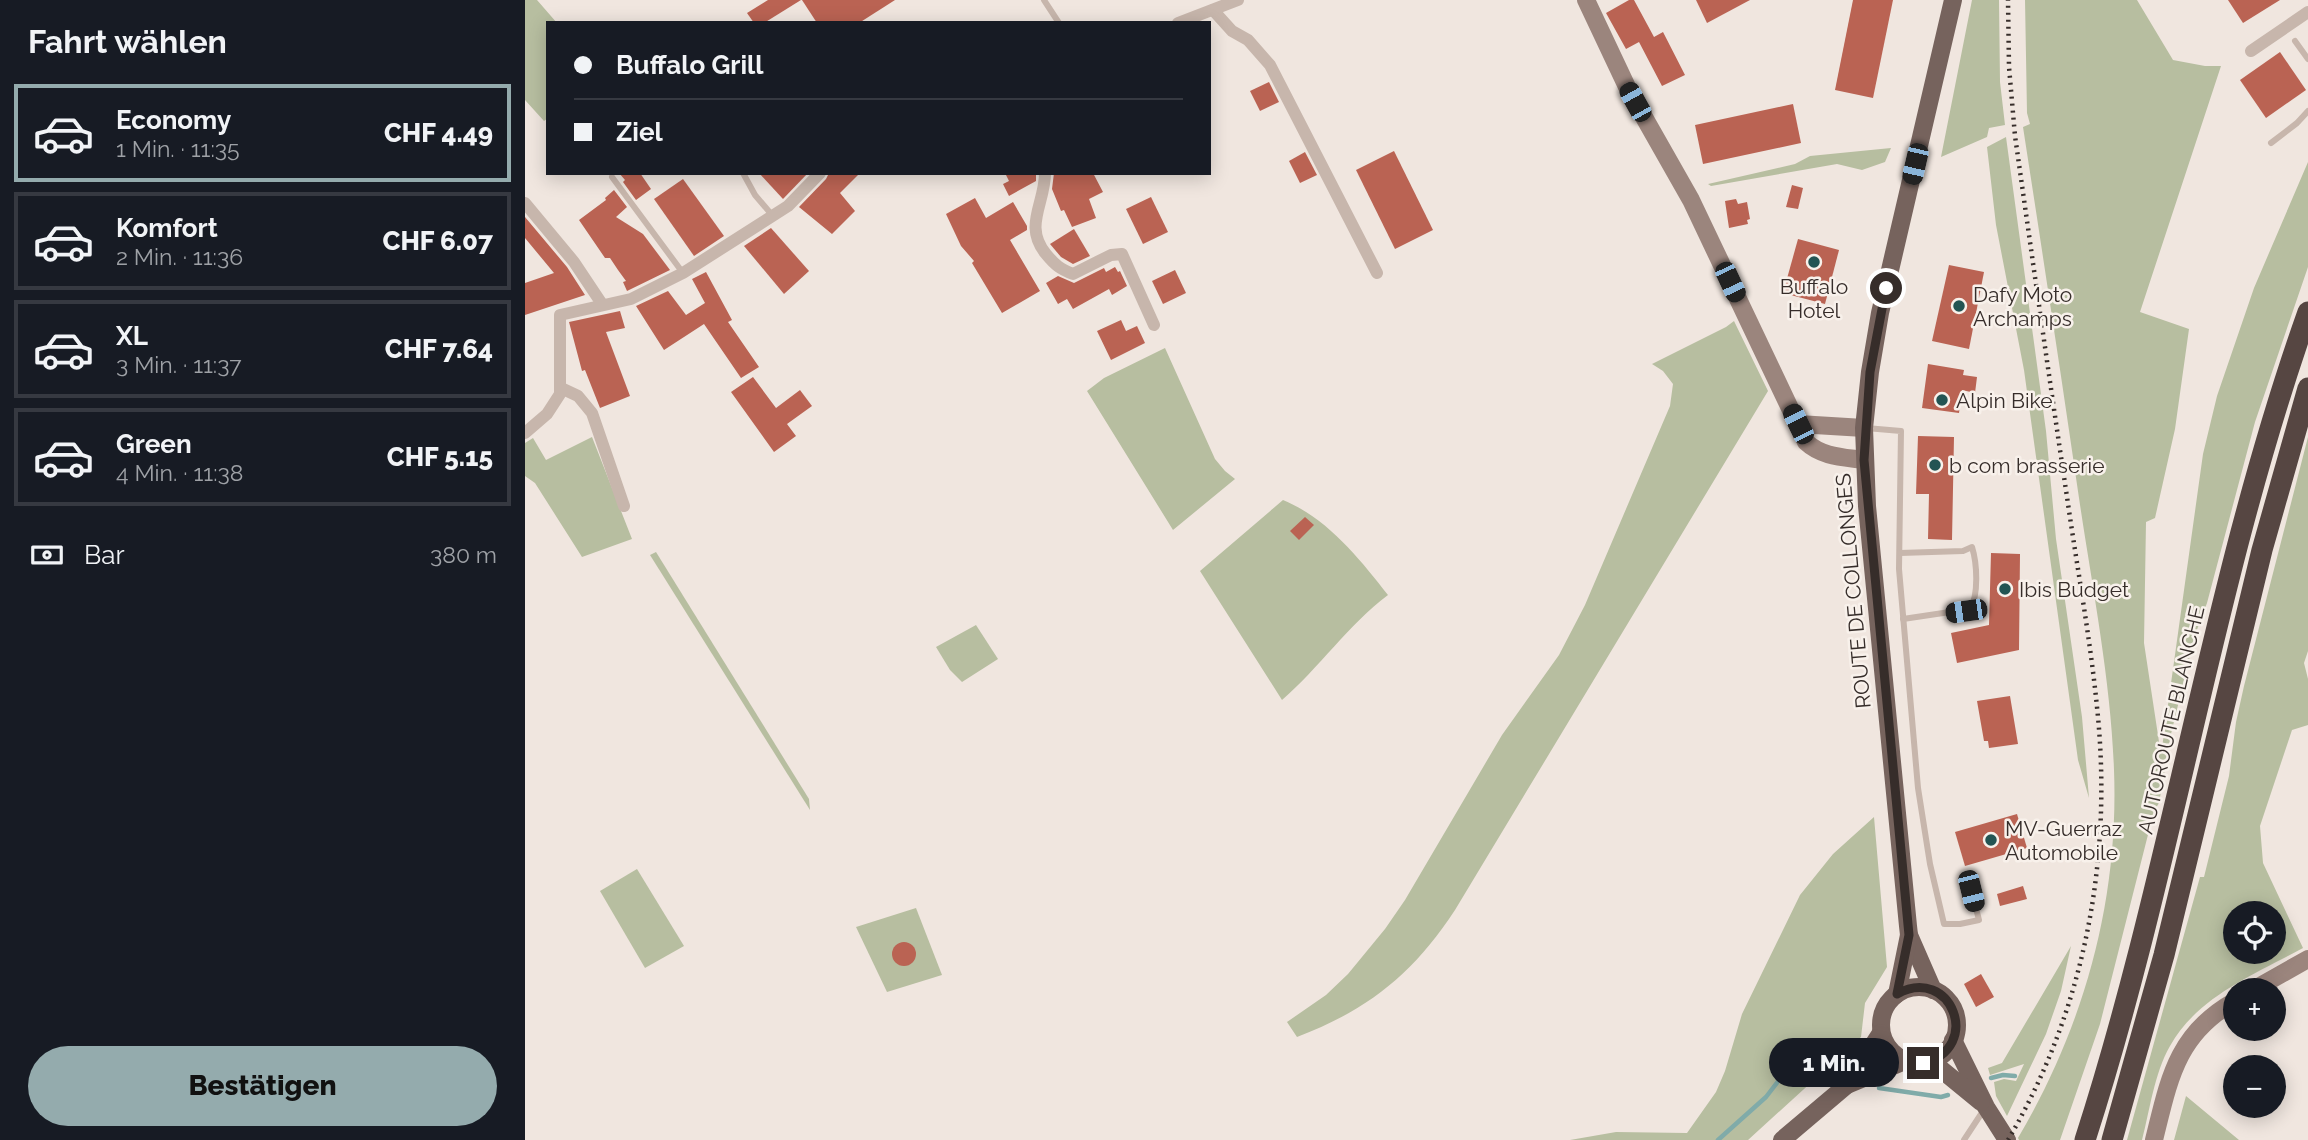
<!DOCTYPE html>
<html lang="de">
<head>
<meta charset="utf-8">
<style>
	:root { --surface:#171b24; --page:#20242c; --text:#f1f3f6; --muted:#9ea1a6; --line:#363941; --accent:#94abad }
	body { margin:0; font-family:Raleway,sans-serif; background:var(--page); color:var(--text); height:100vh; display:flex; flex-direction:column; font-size:26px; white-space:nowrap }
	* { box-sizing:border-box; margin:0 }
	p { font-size:23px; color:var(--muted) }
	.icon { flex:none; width:38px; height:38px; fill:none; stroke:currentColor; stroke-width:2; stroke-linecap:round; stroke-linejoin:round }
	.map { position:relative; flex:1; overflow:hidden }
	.side { display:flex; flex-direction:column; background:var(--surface); width:525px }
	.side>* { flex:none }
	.banner { position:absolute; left:21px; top:21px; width:665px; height:154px; border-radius:0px; box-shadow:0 4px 18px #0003; display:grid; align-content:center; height:154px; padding:0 28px; background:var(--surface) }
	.controls { position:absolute; left:1698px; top:901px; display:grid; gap:14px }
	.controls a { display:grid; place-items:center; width:63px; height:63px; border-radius:50%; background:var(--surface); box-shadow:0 4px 18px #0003; font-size:35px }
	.end { position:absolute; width:32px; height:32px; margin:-16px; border:9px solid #362d2a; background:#fff; box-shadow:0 0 0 4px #fff }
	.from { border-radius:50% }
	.bubble { position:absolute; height:49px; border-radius:24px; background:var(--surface); box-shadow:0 4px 18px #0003; font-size:23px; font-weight:800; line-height:49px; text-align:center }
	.car { position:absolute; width:21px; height:42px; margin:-21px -10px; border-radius:9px; box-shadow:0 0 5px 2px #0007; background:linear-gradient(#222 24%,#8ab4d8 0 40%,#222 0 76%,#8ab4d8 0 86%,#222 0) }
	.banner b { display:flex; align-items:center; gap:24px; height:66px; font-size:26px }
	.banner b+b { border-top:2px solid var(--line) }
	.banner i { width:18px; height:18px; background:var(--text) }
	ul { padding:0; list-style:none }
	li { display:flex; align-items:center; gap:21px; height:98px; margin:0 14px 10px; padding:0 14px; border:4px solid var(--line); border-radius:0px }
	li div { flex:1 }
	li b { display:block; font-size:26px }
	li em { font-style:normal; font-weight:800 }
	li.selected { border-color:var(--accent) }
	li>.icon { width:63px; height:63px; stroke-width:1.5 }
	h2 { padding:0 28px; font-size:32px; line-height:84px }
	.pay { display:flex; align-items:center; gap:18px; height:77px; padding:0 28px; font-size:26px }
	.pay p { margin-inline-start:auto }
	.primary-button { display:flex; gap:14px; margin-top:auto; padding:14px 28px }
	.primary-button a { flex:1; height:80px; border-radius:42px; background:var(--accent); color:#111; font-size:28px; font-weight:800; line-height:80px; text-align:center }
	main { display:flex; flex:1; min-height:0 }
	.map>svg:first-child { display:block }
	.green { fill:#b7bea0; fill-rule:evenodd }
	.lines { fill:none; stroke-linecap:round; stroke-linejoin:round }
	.stream { stroke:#80aba9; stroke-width:4.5 }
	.building { fill:#ba6353 }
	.lane { stroke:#c7b6ac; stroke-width:6 }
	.street { stroke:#c7b6ac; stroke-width:12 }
	.secondary { stroke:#9b857d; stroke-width:18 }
	.primary { stroke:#76635d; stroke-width:18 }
	.highway { stroke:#564642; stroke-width:21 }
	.rail { stroke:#362d2a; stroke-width:4.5; stroke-dasharray:2 5; stroke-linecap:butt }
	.route { stroke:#362d2a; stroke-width:9 }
	.poi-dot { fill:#235453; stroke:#f8f1eb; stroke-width:2.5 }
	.labels { text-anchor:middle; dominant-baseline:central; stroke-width:5; stroke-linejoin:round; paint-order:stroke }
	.poi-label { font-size:21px; fill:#362d2a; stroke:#f8f1eb; text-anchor:start }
	.street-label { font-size:21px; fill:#362d2a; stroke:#f8f1eb }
</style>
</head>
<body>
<main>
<section class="side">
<h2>Fahrt wählen</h2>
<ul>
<li class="selected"><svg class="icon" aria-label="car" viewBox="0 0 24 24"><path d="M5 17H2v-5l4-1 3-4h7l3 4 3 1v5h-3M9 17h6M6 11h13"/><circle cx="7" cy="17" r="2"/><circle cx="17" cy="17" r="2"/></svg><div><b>Economy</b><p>1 Min. · 11:35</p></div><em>CHF 4.49</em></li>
<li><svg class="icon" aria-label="car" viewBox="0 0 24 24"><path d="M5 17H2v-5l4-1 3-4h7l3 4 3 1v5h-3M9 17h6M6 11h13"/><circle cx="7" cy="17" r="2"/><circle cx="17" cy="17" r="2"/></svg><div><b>Komfort</b><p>2 Min. · 11:36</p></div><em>CHF 6.07</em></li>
<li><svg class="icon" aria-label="car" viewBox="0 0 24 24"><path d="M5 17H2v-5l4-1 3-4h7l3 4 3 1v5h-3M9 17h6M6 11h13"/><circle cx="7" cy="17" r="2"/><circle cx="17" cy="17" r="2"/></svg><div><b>XL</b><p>3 Min. · 11:37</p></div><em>CHF 7.64</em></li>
<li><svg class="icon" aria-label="car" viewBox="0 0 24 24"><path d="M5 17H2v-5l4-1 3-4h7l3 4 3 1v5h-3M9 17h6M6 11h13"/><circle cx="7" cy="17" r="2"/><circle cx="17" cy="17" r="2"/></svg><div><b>Green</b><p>4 Min. · 11:38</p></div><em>CHF 5.15</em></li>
</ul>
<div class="pay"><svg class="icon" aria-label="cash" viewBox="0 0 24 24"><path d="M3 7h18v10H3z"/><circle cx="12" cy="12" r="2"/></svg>Bar<p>380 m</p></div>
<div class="primary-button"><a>Bestätigen</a></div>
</section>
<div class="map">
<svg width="1783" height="1140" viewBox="0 0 1783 1140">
	<rect width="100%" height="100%" fill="#f0e6df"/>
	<g class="green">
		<polygon points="0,0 12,0 32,23 23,23 23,118 19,121 0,100"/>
		<polygon points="1447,0 1474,0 1475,82 1480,125 1464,128 1462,137 1416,157"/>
		<path d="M1500 0H1612L1648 60 1680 66H1696L1615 312 1664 329 1650 429 1630 518 1621 522 1619 643 1636 755 1678 454 1692 396 1729 288 1783 162V267L1730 422 1682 603 1670 635 1646 734 1634 803 1629 811 1575 1024 1535 1140H1494L1493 1138C1559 1026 1594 901 1589 770 1586 681 1567 586 1554 498 1536 374 1517 250 1498 127L1505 124 1502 113Z"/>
		<polygon points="1481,137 1521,431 1531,539 1557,717 1564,798 1553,760 1499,370 1471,225 1462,147"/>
		<polygon points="1366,148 1360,162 1337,170 1312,164 1186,186 1183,184 1270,164 1285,156"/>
		<path d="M1209 321 1243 391 930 910C888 974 843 1010 772 1037L762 1022 801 995 823 974 860 929 880 900 977 735 1034 655 1060 605 1145 406 1148 384 1138 371 1127 364 1201 327Z"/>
		<polygon points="640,348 690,459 700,471 710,479 648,530 562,391 579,378"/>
		<polygon points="67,437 107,539 57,557 10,483 0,476 0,443 8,438 21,460"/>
		<path d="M1783 437V651L1779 663 1783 679V725L1767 730 1735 826 1738 863 1778 948C1730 974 1673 996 1645 1046 1629 1074 1625 1110 1617 1140H1602L1675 877H1679L1704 776 1711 722 1719 686ZM1710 914H1748V952H1710Z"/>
		<path d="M758 500C802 518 834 558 863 595 823 625 795 667 757 700L675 571Z"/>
		<polygon points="131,552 284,799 285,810 125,555"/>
		<polygon points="451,625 473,659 437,682 425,670 411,647"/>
		<polygon points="1349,817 1362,967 1340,1003 1336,1037 1223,1140 1045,1140 1091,1132 1162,1133 1191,1092 1200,1071 1217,1014 1275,895 1308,854"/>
		<polygon points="112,869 159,946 120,968 75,891"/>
		<polygon points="391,908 417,975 362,992 331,927"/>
		<polygon points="1546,946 1536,991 1521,1034 1482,1116 1471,1096 1469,1082 1479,1079 1491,1081 1499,1064 1465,1075 1463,1068 1477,1063"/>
		<polygon points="1661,1096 1714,1140 1715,1140 1649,1140"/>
	</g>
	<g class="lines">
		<g class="stream">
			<polyline points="1466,1078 1478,1075 1490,1076"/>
			<polyline points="1354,1088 1416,1097 1423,1095"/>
			<polyline points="1193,1140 1241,1097 1254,1080 1269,1068 1287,1059 1305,1068"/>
		</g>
	</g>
	<g class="building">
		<polygon points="243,0 276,0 239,23 229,23 222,13"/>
		<polygon points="277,0 370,0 334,23 292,23"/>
		<polygon points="1104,0 1109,0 1129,37 1138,32 1160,75 1137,86 1114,42 1101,49 1081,13"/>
		<polygon points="1171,0 1225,0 1182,23"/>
		<polygon points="1328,0 1368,0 1348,98 1310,90"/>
		<polygon points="1703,0 1755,0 1718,23"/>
		<polygon points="1755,52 1781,90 1741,118 1715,80"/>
		<polygon points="744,82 754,102 735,111 725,91"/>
		<polygon points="1268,104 1276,143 1178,164 1170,125"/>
		<polygon points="869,151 908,230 870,249 831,170"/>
		<polygon points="780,152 792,175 775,183 764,161"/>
		<polygon points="94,173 115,173 126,189 111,200 98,182 100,180"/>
		<polygon points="234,173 283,173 258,199"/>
		<polygon points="304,173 335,173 315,193 330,211 307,234 274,207 301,179"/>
		<polygon points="480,173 511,173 511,181 484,196 478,184 484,181"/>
		<polygon points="529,173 568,173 578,192 564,199 571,218 547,227 539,210 536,211 527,189"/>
		<polygon points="158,179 199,236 169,256 129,199"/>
		<polygon points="1267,185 1278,188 1273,209 1261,207"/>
		<polygon points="89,190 102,207 91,217 118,234 145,270 102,291 98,282 101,281 93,270 85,258 80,258 54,220 81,200 80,198"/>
		<polygon points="626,197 643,232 618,244 601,209"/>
		<polygon points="450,198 461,218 488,202 502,226 502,230 485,240 515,291 477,313 447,263 449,261 436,246 421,214"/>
		<polygon points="1211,199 1213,204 1222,202 1225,219 1222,220 1223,224 1204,228 1200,201"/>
		<polygon points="0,217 42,267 60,295 0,315 0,283 29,273 0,238"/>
		<polygon points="246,228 284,271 259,294 219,246"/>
		<polygon points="549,229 565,256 548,264 536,257 525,244"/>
		<polygon points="1273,239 1314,250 1300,304 1258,293"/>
		<polygon points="1424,265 1459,272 1444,349 1407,341"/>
		<polygon points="590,267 593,272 595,271 602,286 587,295 584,289 548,309 542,299 533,304 521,283 533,276 549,283 579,268 581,272"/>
		<polygon points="650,270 661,293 638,304 627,281"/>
		<polygon points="181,272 207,320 203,322 234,367 216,378 179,324 139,350 111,306 143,291 161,315 180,303 167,279"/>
		<polygon points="95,311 100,328 81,332 105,396 75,408 60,370 57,371 44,322"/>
		<polygon points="596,320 601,331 612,326 620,343 586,360 572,331"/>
		<polygon points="1403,364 1439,370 1438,375 1452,377 1450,393 1437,390 1434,413 1397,408"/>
		<polygon points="228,377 251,408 275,390 287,406 262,424 271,436 249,452 206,392"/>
		<polygon points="1393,436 1429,437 1427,540 1403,539 1404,494 1391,494"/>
		<polygon points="780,517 789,525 774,540 765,531"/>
		<polygon points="1466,553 1495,554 1494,650 1432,663 1426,633 1464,625"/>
		<polygon points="1485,696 1493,744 1464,748 1463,741 1459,741 1452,701"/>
		<polygon points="1492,814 1502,848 1440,866 1430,832"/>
		<polygon points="1498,886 1502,899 1475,906 1472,894"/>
		<circle cx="379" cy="954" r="12"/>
		<polygon points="1456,974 1469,997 1451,1007 1439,984"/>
	</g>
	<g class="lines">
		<g class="lane">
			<polyline points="519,0 534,23"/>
			<polyline points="1770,41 1783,59"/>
			<polyline points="1746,143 1772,123 1783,111"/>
			<polyline points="218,173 230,195 247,215"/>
			<polyline points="87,177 158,273"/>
			<polyline points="1341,428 1376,431 1374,569 1393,788 1405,864 1419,924 1435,924 1454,920 1445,885"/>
			<path d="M1375 553 1438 551 1447 547C1452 563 1454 595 1445 609L1378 619"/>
			<polyline points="1439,1140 1460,1108"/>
		</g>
		<g class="street">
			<polyline points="688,10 707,31 723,40 745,65 852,273"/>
			<polyline points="653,23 713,0"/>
			<polyline points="1726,51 1783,12"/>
			<path d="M520 173C520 204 498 226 521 254 530 265 535 269 548 274L586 255 597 254 629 325"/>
			<polyline points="0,203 49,262 77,304"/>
			<polyline points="36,388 53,396 67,413 99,506"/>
			<polyline points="0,433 22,414 35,394 35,315 106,299 158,273 263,206 295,173"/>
		</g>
		<g class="secondary">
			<path d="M1061 0 1103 89 1166 200 1281 442C1297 457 1318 457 1339 460"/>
			<polyline points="1273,424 1339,428"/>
			<polyline points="1728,990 1783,959"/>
			<path d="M1629 1140C1644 1080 1651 1034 1710 1001"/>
		</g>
		<g class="primary">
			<circle cx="1394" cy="1025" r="38"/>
			<polyline points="1408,990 1384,935 1383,926 1342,506 1339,428 1345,372 1355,313 1428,0"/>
			<polyline points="1372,994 1384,935"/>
			<polyline points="1428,1040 1461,1107 1482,1140"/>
			<polyline points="1406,1061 1456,1102"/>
			<polyline points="1322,1085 1380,1061"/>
			<polyline points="1257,1140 1322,1085 1356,1033"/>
		</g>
		<g class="highway">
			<path d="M1560 1140C1648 868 1687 582 1783 312"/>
			<polyline points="1587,1140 1639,955 1737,550 1783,388"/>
		</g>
		<path class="rail" d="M1483 1140C1560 1009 1588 858 1572 707 1565 637 1552 567 1542 497 1524 377 1507 256 1490 136L1484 67 1483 0"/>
	</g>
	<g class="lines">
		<path class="route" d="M1361 288 1345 372 1339 460 1384 935 1372 994C1426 964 1459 1048 1398 1063"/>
	</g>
	<g class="poi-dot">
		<circle cx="1289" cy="262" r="7"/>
		<circle cx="1434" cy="306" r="7"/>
		<circle cx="1417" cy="400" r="7"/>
		<circle cx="1410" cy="465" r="7"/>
		<circle cx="1480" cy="589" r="7"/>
		<circle cx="1466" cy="840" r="7"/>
	</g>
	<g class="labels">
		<g class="poi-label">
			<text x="1289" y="286" text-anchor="middle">Buffalo<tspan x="1289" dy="24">Hotel</tspan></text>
			<text x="1448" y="294">Dafy Moto<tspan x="1448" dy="24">Archamps</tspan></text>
			<text x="1431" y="400">Alpin Bike</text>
			<text x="1424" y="465">b com brasserie</text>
			<text x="1494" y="589">Ibis Budget</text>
			<text x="1480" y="828">MV-Guerraz<tspan x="1480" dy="24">Automobile</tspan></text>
		</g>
		<g class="street-label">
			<text transform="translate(1328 591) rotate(-95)">ROUTE DE COLLONGES</text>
			<text transform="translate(1646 720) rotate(-77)">AUTOROUTE BLANCHE</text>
		</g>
	</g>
</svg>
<div class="controls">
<a><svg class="icon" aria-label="locate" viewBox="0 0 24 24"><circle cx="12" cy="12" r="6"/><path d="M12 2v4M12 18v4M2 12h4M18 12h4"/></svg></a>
<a>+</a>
<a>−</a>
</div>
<i class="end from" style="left:1361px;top:288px"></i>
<i class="end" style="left:1398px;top:1063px"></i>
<div class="bubble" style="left:1244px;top:1038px;width:130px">1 Min.</div>
<i class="car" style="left:1110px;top:102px;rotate:331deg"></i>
<i class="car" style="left:1390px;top:164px;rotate:193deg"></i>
<i class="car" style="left:1205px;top:282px;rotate:155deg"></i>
<i class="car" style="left:1273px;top:424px;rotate:334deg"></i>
<i class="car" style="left:1441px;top:611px;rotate:262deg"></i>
<i class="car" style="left:1446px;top:891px;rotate:166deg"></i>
<div class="banner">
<b><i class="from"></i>Buffalo Grill</b>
<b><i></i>Ziel</b>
</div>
</div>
</main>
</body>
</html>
